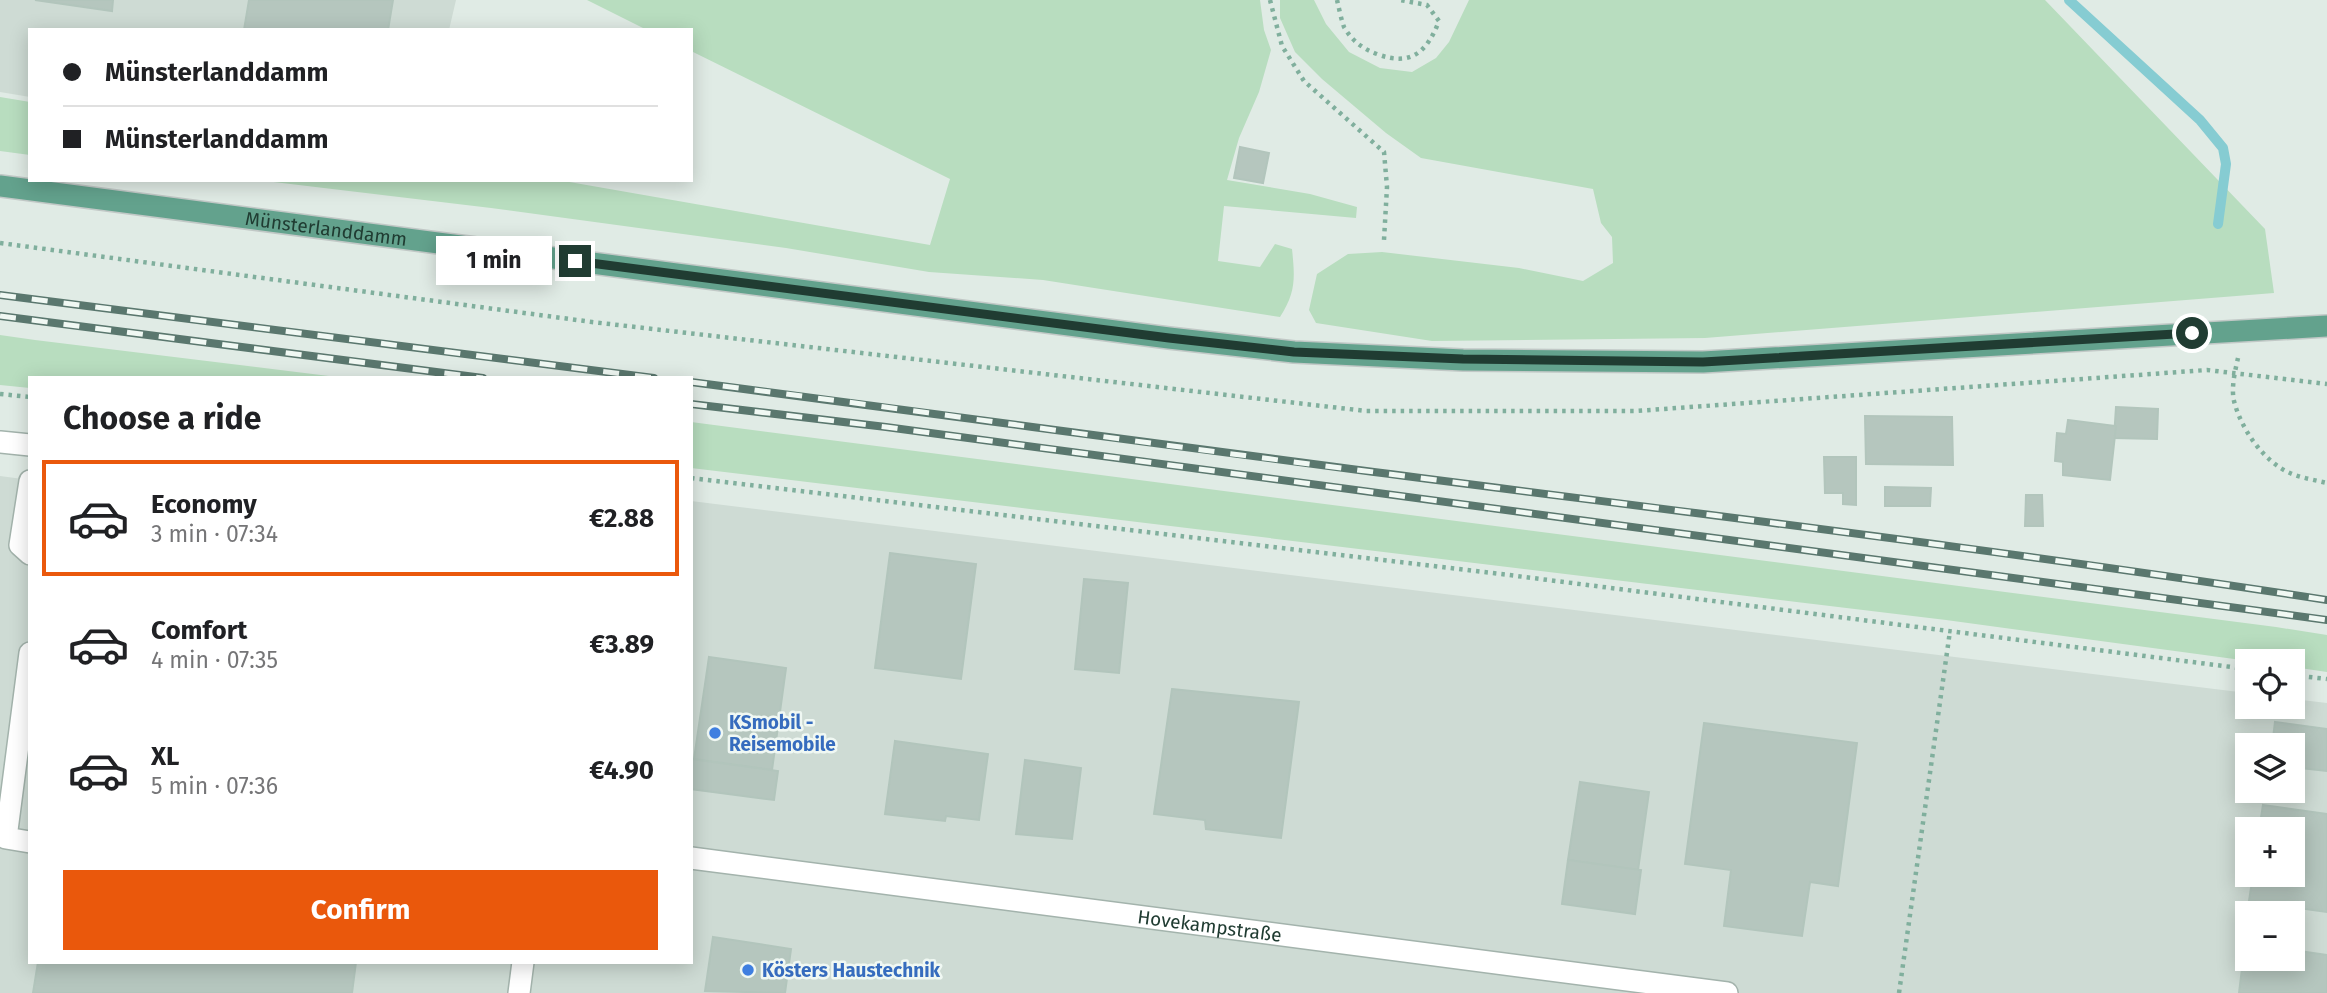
<!DOCTYPE html>
<html lang="en">
<head>
<meta charset="utf-8">
<style>
	:root { --surface:#fff; --page:#f2f2f2; --text:#202124; --muted:#757577; --line:#e0e0e0; --accent:#ea580c }
	body { margin:0; font-family:"Fira Sans",sans-serif; background:var(--page); color:var(--text); height:100vh; display:flex; flex-direction:column; font-size:26px; white-space:nowrap }
	* { box-sizing:border-box; margin:0 }
	p { font-size:23px; color:var(--muted) }
	.icon { flex:none; width:38px; height:38px; fill:none; stroke:currentColor; stroke-width:2; stroke-linecap:round; stroke-linejoin:round }
	.map { position:relative; flex:1; overflow:hidden }
	.panel { position:absolute; left:28px; top:376px; width:665px; height:588px; display:flex; flex-direction:column; background:var(--surface); border-radius:0px; box-shadow:0 4px 18px #0003 }
	.panel>* { flex:none }
	.hud { position:absolute; left:28px; top:28px; width:665px; height:154px; border-radius:0px; box-shadow:0 4px 18px #0003; display:grid; align-content:center; height:154px; padding:0 35px; background:var(--surface) }
	.tools { position:absolute; left:2235px; top:649px; display:grid; gap:14px }
	.tools a { display:grid; place-items:center; width:70px; height:70px; border-radius:0px; background:var(--surface); box-shadow:0 4px 18px #0003; font-size:35px }
	.end { position:absolute; width:32px; height:32px; margin:-16px; border:9px solid #203c32; background:#fff; box-shadow:0 0 0 4px #fff }
	.from { border-radius:50% }
	.bubble { position:absolute; height:49px; border-radius:0px; background:var(--surface); box-shadow:0 4px 18px #0003; font-size:23px; font-weight:700; line-height:49px; text-align:center }
	.hud b { display:flex; align-items:center; gap:24px; height:66px; font-size:26px }
	.hud b+b { border-top:2px solid var(--line) }
	.hud i { width:18px; height:18px; background:var(--text) }
	ul { padding:0; list-style:none }
	li { display:flex; align-items:center; gap:21px; height:116px; margin:0 14px 10px; padding:0 21px; border:4px solid transparent; border-radius:0px }
	li div { flex:1 }
	li b { display:block; font-size:26px }
	li em { font-style:normal; font-weight:700 }
	li.selected { border-color:var(--accent) }
	li>.icon { width:63px; height:63px; stroke-width:1.5 }
	h2 { padding:0 35px; font-size:32px; line-height:84px }
	.cta { display:flex; gap:14px; margin-top:auto; padding:14px 35px }
	.cta a { flex:1; height:80px; border-radius:0px; background:var(--accent); color:#fff; font-size:28px; font-weight:700; line-height:80px; text-align:center }
	.map>svg:first-child { display:block }
	.built { fill:#cedbd4; fill-rule:evenodd }
	.green { fill:#b8ddbf }
	.lines { fill:none; stroke-linecap:round; stroke-linejoin:round }
	.stream { stroke:#86ccd2; stroke-width:10 }
	.building { fill:#b5c6be; stroke:#b2c5bc; stroke-width:2 }
	.minor-casing { stroke:#a3b3ac; stroke-width:24 }
	.major-casing { stroke:#c1c8c6; stroke-width:24 }
	.path { stroke:#80af9d; stroke-width:4.5; stroke-dasharray:3.5 5; stroke-linecap:butt }
	.minor { stroke:#fff; stroke-width:21 }
	.major { stroke:#63a28d; stroke-width:21 }
	.rail-casing { stroke:#5a776e; stroke-width:8 }
	.rail { stroke:#f0f8f3; stroke-width:5; stroke-dasharray:16; stroke-linecap:butt }
	.route { stroke:#203c32; stroke-width:9 }
	.shop-dot { fill:#3f7fe0; stroke:#f0f8f3; stroke-width:2.5 }
	.labels { text-anchor:middle; dominant-baseline:central; stroke-width:5; stroke-linejoin:round; paint-order:stroke }
	.street-label { font-size:19px; fill:#203c32; stroke:#f0f8f3 }
	.shop-label { font-size:19px; font-weight:bold; fill:#366cbe; stroke:#f0f8f3; text-anchor:start }
</style>
</head>
<body>
<div class="map">
<svg width="2327" height="993" viewBox="0 0 2327 993">
	<rect width="100%" height="100%" fill="#e0ebe5"/>
	<g class="built">
		<polygon points="0,0 456,0 449,30 30,30 30,97 0,92"/>
		<path d="M0 476 30 480V962H691V501L2247 693V707H2292L2293 699 2327 703V993H0ZM2247 746H2292V791H2247ZM2247 830H2292V875H2247ZM2247 914H2292V959H2247Z"/>
	</g>
	<g class="green">
		<path d="M587 0H1260L1264 30 1271 50 1259 92 1239 138 1227 180 1310 194 1357 207 1356 218 1224 206 1218 261 1260 267 1275 244 1292 249C1295 278 1296 292 1280 317L1043 280 929 272 786 248 491 208 257 180H558L930 245 950 179 691 51V30H647Z"/>
		<polygon points="1280,0 1314,0 1326,24 1349,52 1380,68 1412,72 1436,58 1449,42 1469,0 2045,0 2265,229 2274,293 1705,338 1432,341 1316,323 1309,310 1317,274 1348,254 1382,252 1519,268 1583,281 1613,263 1612,237 1601,223 1593,189 1421,158 1386,133 1322,79 1295,52 1280,18"/>
		<polygon points="0,97 30,102 30,155 0,151"/>
		<polygon points="0,335 35,340 345,378 30,378 30,388 0,385"/>
		<polygon points="691,422 2276,627 2327,635 2327,672 2293,667 2292,662 2249,661 1946,620 691,468"/>
	</g>
	<g class="lines">
		<polyline class="stream" points="2069,0 2200,120 2223,148 2226,164 2218,224"/>
	</g>
	<g class="building">
		<polygon points="35,0 113,0 112,11"/>
		<polygon points="249,0 393,0 388,30 244,30"/>
		<polygon points="1240,147 1269,153 1263,183 1234,178"/>
		<polygon points="2116,407 2158,409 2157,439 2114,438"/>
		<polygon points="1865,416 1952,417 1953,465 1866,464"/>
		<polygon points="2068,420 2116,426 2110,480 2063,475 2063,462 2055,461 2057,433 2066,434"/>
		<polygon points="1824,457 1856,457 1856,505 1843,504 1843,493 1825,493"/>
		<polygon points="1885,487 1931,488 1930,506 1885,506"/>
		<polygon points="2026,495 2042,495 2043,526 2025,526"/>
		<polygon points="890,553 976,564 961,679 875,668"/>
		<polygon points="1084,579 1128,583 1119,673 1075,669"/>
		<polygon points="709,657 786,668 772,770 694,759"/>
		<polygon points="1172,689 1299,702 1281,838 1206,829 1205,820 1154,814"/>
		<polygon points="2275,722 2327,729 2327,771 2292,767 2292,746 2272,746"/>
		<polygon points="1704,723 1857,743 1838,886 1810,882 1802,936 1724,926 1731,870 1685,864"/>
		<polygon points="895,741 988,754 979,820 946,816 945,821 885,814"/>
		<polygon points="691,759 778,771 774,800 691,789"/>
		<polygon points="1025,760 1081,768 1072,839 1016,834"/>
		<polygon points="1580,782 1649,792 1638,870 1568,860"/>
		<polygon points="2263,805 2327,814 2327,912 2249,901 2253,875 2292,875 2292,830 2259,830"/>
		<polygon points="1568,860 1641,870 1635,914 1562,904"/>
		<polygon points="713,937 791,949 785,993 705,991"/>
		<polygon points="2245,944 2247,959 2292,959 2292,950 2327,955 2327,993 2239,993"/>
		<polygon points="38,962 356,962 352,993 33,993"/>
	</g>
	<g class="lines">
		<defs>
			<g id="minor">
				<polyline points="0,442 30,445"/>
				<polyline points="30,481 20,545 30,554"/>
				<polyline points="30,653 6,838 30,842"/>
				<path id="s1" d="M691 858 1727 993"/>
				<polyline points="519,993 523,962"/>
			</g>
			<g id="major">
				<path id="s2" d="M0 186 1169 338 1294 352 1463 360 1703 362 2327 326"/>
			</g>
		</defs>
		<use href="#minor" class="minor-casing"/>
		<use href="#major" class="major-casing"/>
		<g class="path">
			<polyline points="1270,0 1282,46 1304,81 1384,152 1387,187 1384,240"/>
			<path d="M1337 0C1339 8 1341 19 1344 27 1352 41 1363 49 1377 54 1411 67 1427 52 1439 21L1427 5 1400 0"/>
			<polyline points="0,243 592,322 1366,411 1635,411 2207,370 2327,384"/>
			<path d="M2238 358C2235 371 2231 388 2234 401 2241 429 2264 462 2290 473 2301 478 2315 480 2327 483"/>
			<polyline points="0,394 30,397"/>
			<polyline points="691,478 1509,575 2247,669"/>
			<polyline points="2292,675 2327,679"/>
			<polyline points="1899,993 1950,631"/>
		</g>
		<use href="#minor" class="minor"/>
		<use href="#major" class="major"/>
		<defs>
			<g id="rail">
				<polyline points="0,295 654,378"/>
				<polyline points="0,316 483,378"/>
				<path d="M691 382C919 410 1146 444 1374 472 1692 513 2010 551 2327 600"/>
				<polyline points="691,404 886,427 2327,620"/>
			</g>
		</defs>
		<use href="#rail" class="rail-casing"/>
		<use href="#rail" class="rail"/>
	</g>
	<g class="lines">
		<polyline class="route" points="575,261 1169,338 1294,352 1391,356 1463,359 1703,362 2192,333"/>
	</g>
	<g class="shop-dot">
		<circle cx="715" cy="733" r="7"/>
		<circle cx="748" cy="970" r="7"/>
	</g>
	<g class="labels">
		<g class="street-label">
			<text stroke="none"><textPath href="#s2" startOffset="329">Münsterlanddamm</textPath></text>
			<text stroke="none"><textPath href="#s1" startOffset="523">Hovekampstraße</textPath></text>
		</g>
		<g class="shop-label">
			<text x="729" y="722">KSmobil -<tspan x="729" dy="22">Reisemobile</tspan></text>
			<text x="762" y="970">Kösters Haustechnik</text>
		</g>
	</g>
</svg>
<div class="tools">
<a><svg class="icon" aria-label="locate" viewBox="0 0 24 24"><circle cx="12" cy="12" r="6"/><path d="M12 2v4M12 18v4M2 12h4M18 12h4"/></svg></a>
<a><svg class="icon" aria-label="layers" viewBox="0 0 24 24"><path d="M12 4l9 5-9 5-9-5zM3 14l9 5 9-5"/></svg></a>
<a>+</a>
<a>−</a>
</div>
<i class="end from" style="left:2192px;top:333px"></i>
<i class="end" style="left:575px;top:261px"></i>
<div class="bubble" style="left:436px;top:236px;width:116px">1 min</div>
<div class="hud">
<b><i class="from"></i>Münsterlanddamm</b>
<b><i></i>Münsterlanddamm</b>
</div>
<section class="panel">
<h2>Choose a ride</h2>
<ul>
<li class="selected"><svg class="icon" aria-label="car" viewBox="0 0 24 24"><path d="M5 17H2v-5l4-1 3-4h7l3 4 3 1v5h-3M9 17h6M6 11h13"/><circle cx="7" cy="17" r="2"/><circle cx="17" cy="17" r="2"/></svg><div><b>Economy</b><p>3 min · 07:34</p></div><em>€2.88</em></li>
<li><svg class="icon" aria-label="car" viewBox="0 0 24 24"><path d="M5 17H2v-5l4-1 3-4h7l3 4 3 1v5h-3M9 17h6M6 11h13"/><circle cx="7" cy="17" r="2"/><circle cx="17" cy="17" r="2"/></svg><div><b>Comfort</b><p>4 min · 07:35</p></div><em>€3.89</em></li>
<li><svg class="icon" aria-label="car" viewBox="0 0 24 24"><path d="M5 17H2v-5l4-1 3-4h7l3 4 3 1v5h-3M9 17h6M6 11h13"/><circle cx="7" cy="17" r="2"/><circle cx="17" cy="17" r="2"/></svg><div><b>XL</b><p>5 min · 07:36</p></div><em>€4.90</em></li>
</ul>
<div class="cta"><a>Confirm</a></div>
</section>
</div>
</body>
</html>
